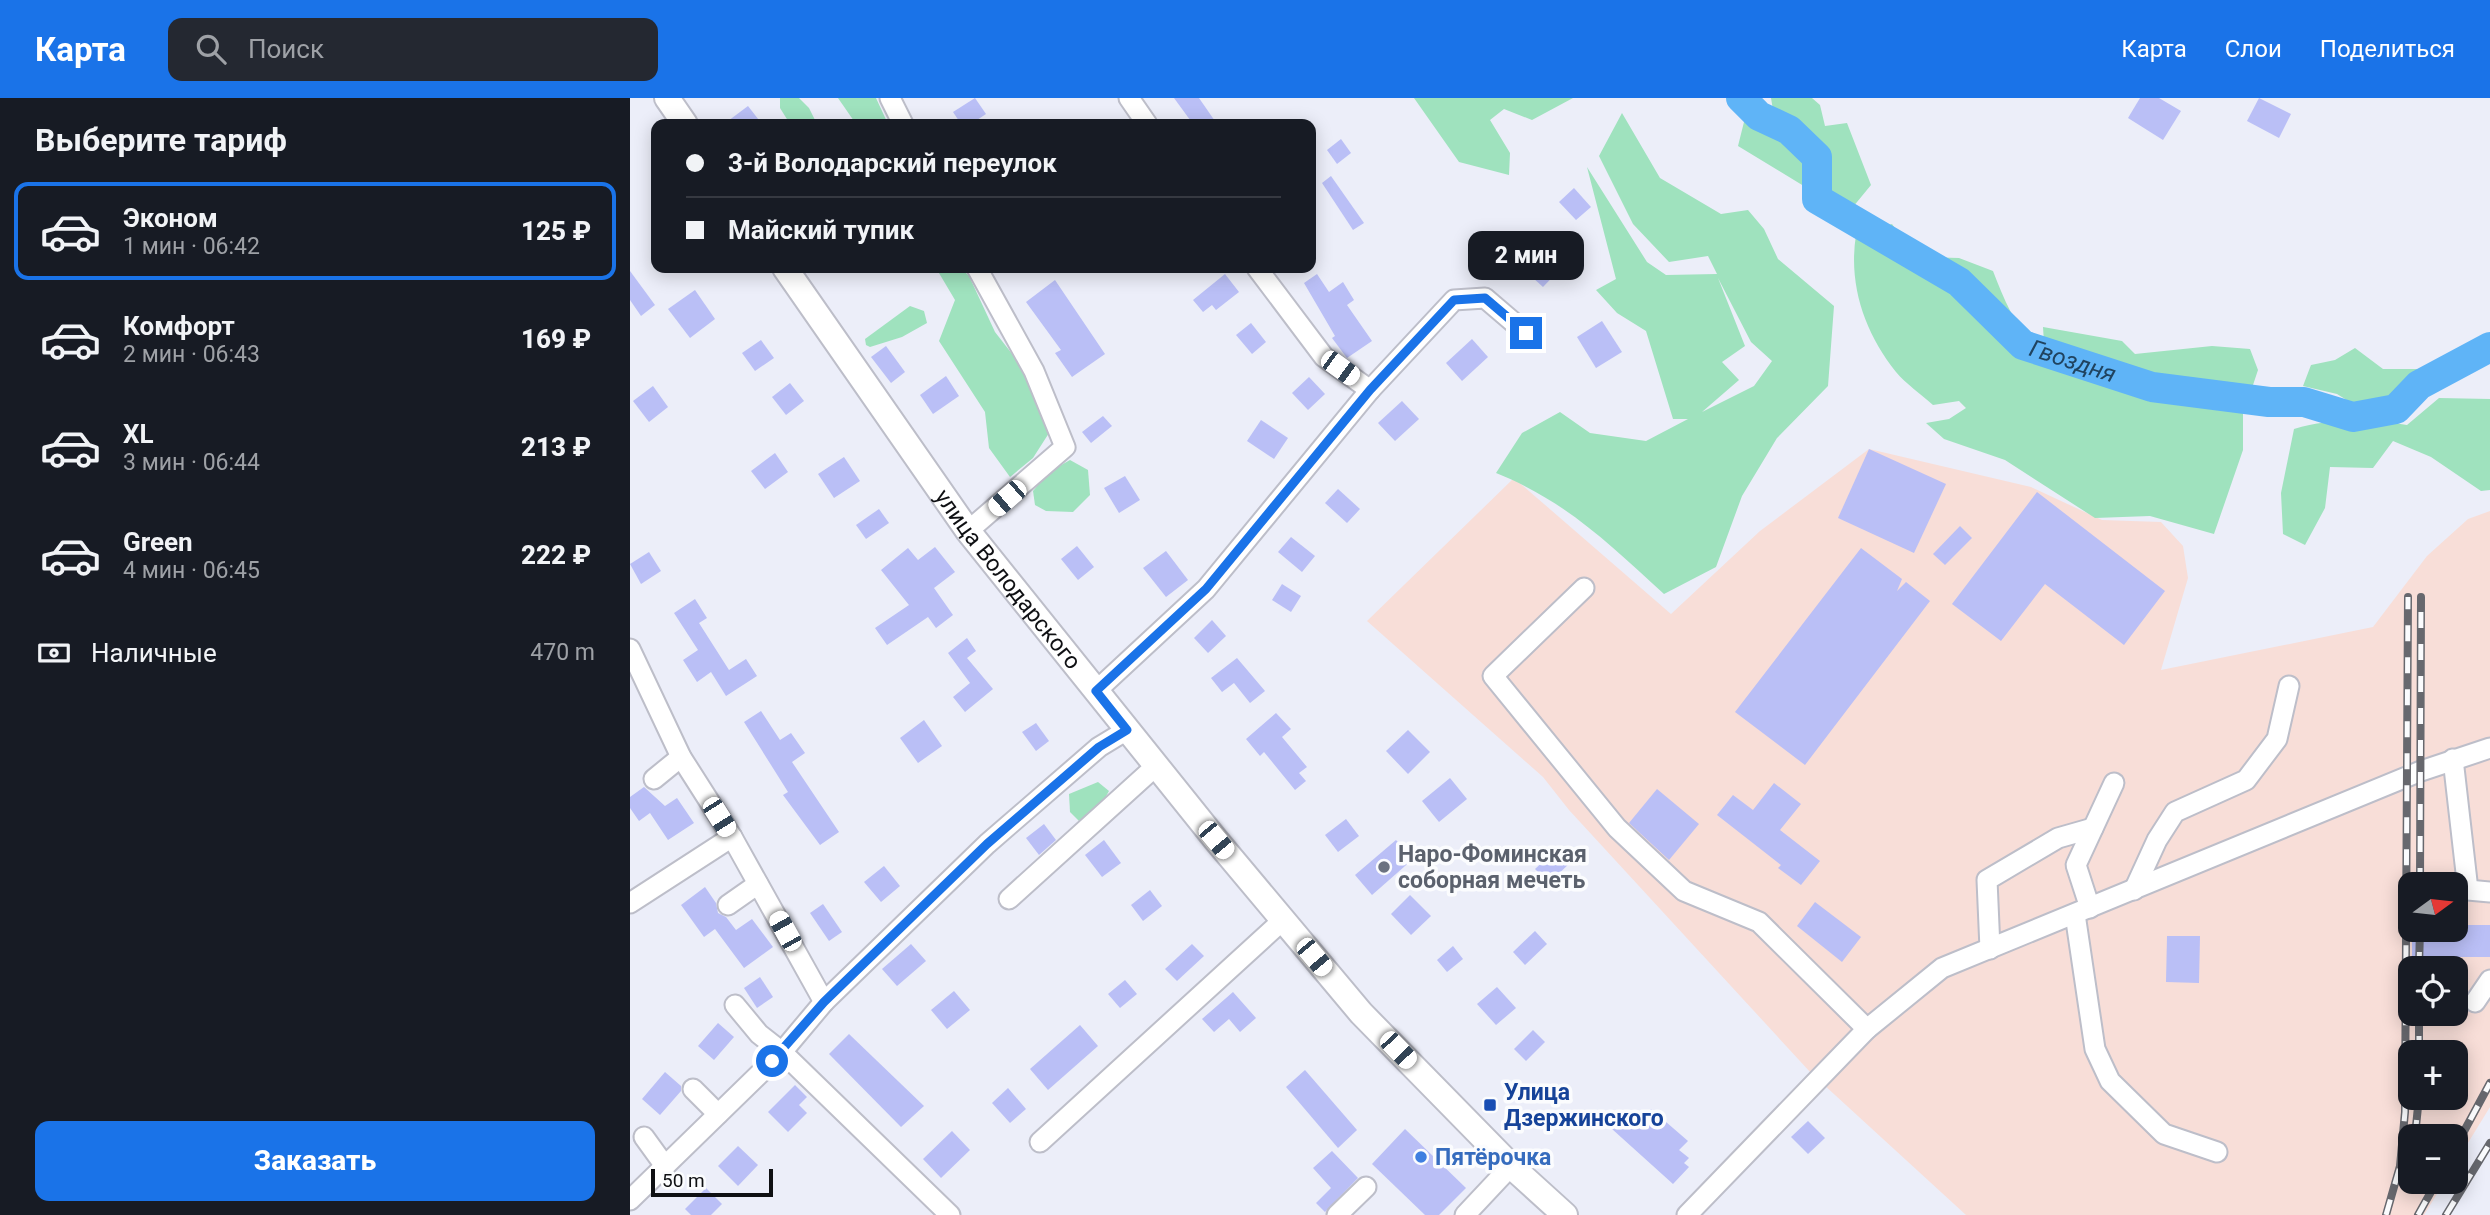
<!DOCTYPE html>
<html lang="ru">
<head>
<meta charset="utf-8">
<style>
	:root { --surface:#171b24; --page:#242831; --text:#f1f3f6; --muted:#9ea1a6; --line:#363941; --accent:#1a73e8 }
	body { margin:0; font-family:Roboto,sans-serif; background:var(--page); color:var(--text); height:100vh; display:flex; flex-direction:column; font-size:26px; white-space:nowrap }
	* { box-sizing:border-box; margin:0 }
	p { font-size:23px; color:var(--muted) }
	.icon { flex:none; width:38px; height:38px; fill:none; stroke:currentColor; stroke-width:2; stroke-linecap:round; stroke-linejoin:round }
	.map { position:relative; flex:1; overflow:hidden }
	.side { display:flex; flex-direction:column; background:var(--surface); width:630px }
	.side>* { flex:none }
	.banner { position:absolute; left:21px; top:21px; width:665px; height:154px; border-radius:14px; box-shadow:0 4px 18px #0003; display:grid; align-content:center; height:154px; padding:0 35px; background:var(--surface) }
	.needle { width:46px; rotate:75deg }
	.buttons { position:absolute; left:1768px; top:774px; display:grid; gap:14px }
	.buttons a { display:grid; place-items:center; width:70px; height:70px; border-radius:14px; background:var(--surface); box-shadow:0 4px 18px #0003; font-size:35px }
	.scale { position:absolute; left:21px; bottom:18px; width:122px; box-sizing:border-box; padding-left:7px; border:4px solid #0f1013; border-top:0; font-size:19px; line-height:24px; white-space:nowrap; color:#0f1013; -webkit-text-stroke:5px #fbfcfe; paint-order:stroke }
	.end { position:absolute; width:32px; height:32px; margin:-16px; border:9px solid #1a73e8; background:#fff; box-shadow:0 0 0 4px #fff }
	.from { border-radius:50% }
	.bubble { position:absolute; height:49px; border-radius:14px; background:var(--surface); box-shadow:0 4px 18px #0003; font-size:23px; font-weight:800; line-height:49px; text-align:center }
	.car { position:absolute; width:21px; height:42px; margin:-21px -10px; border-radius:9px; box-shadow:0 0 5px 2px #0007; background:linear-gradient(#fff 24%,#345 0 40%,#fff 0 76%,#345 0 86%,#fff 0) }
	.banner b { display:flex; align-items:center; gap:24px; height:66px; font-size:26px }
	.banner b+b { border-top:2px solid var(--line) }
	.banner i { width:18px; height:18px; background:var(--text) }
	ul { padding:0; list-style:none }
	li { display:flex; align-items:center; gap:21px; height:98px; margin:0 14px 10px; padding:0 21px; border:4px solid transparent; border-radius:14px }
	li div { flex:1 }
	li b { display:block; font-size:26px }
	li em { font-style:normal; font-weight:800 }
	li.selected { border-color:var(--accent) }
	li>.icon { width:63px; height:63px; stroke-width:1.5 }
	h2 { padding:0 35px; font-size:32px; line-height:84px }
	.pay { display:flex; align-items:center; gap:18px; height:77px; padding:0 35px; font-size:26px }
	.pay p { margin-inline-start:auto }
	.action { display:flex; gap:14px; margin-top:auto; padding:14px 35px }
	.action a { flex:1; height:80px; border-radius:14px; background:var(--accent); color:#fff; font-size:28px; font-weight:800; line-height:80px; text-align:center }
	header { display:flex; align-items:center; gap:42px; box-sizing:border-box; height:98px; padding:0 35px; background:var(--accent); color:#fff }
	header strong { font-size:33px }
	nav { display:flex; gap:38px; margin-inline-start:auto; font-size:24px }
	.search { width:490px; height:63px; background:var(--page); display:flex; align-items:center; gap:18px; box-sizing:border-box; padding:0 24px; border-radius:14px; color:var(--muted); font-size:26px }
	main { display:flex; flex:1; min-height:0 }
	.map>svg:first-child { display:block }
	.industrial { fill:#f8ded8; fill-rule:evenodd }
	.green { fill:#9fe2be; fill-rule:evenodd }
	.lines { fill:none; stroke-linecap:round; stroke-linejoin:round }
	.river { stroke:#5fb4f7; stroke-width:30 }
	.building { fill:#babff6 }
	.minor-casing { stroke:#bdbec9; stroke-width:23 }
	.major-casing { stroke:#bdbec9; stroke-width:28 }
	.minor { stroke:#fff; stroke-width:19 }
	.major { stroke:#fff; stroke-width:24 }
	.rail-casing { stroke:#67686e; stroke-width:8 }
	.rail { stroke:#fbfcfe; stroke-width:5; stroke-dasharray:16; stroke-linecap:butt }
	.route { stroke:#1a73e8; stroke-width:9 }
	.worship-dot { fill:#6b7280; stroke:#fbfcfe; stroke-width:2.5 }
	.transit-dot { fill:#1a4fb4; stroke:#fbfcfe; stroke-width:2.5 }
	.shop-dot { fill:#3f7fe0; stroke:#fbfcfe; stroke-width:2.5 }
	.labels { text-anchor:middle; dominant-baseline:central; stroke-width:7; stroke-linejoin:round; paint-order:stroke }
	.street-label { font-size:23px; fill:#0f1013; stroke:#fbfcfe }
	.worship-label { font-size:23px; font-weight:bold; fill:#5b616d; stroke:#fbfcfe; text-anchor:start }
	.transit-label { font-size:23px; font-weight:bold; fill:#164399; stroke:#fbfcfe; text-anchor:start }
	.shop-label { font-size:23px; font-weight:bold; fill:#366cbe; stroke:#fbfcfe; text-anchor:start }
	.water-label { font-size:24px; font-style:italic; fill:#20435f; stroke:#fbfcfe }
</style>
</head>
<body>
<header>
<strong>Карта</strong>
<div class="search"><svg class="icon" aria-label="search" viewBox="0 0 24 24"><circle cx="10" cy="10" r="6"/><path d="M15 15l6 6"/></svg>Поиск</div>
<nav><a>Карта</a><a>Слои</a><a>Поделиться</a></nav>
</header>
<main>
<section class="side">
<h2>Выберите тариф</h2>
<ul>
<li class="selected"><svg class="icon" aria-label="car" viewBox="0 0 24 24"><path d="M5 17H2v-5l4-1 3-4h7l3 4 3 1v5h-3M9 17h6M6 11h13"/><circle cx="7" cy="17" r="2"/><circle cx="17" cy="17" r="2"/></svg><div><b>Эконом</b><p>1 мин · 06:42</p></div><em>125 ₽</em></li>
<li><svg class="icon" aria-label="car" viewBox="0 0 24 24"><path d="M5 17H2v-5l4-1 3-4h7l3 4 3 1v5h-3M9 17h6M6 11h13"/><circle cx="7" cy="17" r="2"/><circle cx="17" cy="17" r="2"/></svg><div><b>Комфорт</b><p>2 мин · 06:43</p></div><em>169 ₽</em></li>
<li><svg class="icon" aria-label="car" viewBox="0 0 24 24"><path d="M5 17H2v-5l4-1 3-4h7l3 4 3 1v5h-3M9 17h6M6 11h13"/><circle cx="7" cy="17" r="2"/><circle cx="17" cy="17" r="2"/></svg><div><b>XL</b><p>3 мин · 06:44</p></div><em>213 ₽</em></li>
<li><svg class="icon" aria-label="car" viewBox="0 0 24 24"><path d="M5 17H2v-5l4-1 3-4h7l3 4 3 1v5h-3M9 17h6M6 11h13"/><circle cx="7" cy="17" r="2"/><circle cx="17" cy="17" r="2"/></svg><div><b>Green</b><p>4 мин · 06:45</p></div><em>222 ₽</em></li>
</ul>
<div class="pay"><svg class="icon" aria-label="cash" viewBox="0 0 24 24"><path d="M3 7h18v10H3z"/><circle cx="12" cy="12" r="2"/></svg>Наличные<p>470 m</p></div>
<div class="action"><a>Заказать</a></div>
</section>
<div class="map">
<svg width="1860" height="1117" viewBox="0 0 1860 1117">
	<rect width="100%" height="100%" fill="#eceef9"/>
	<path class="industrial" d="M1239 351 1401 389 1472 422 1531 424 1553 448 1558 480 1531 572 1743 529 1797 458 1838 421 1860 413V1009L1825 1066V1038H1780V1083H1815L1794 1117H1336L1181 975 939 712 913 679 737 523 884 380 1041 516 1130 433ZM1780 786H1825V831H1780ZM1780 870H1825V915H1780ZM1780 954H1825V999H1780Z"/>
	<g class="green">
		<polygon points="150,0 169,0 179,10 187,26 160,26 150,10"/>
		<polygon points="208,0 246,0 258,26 226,26"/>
		<polygon points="784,0 943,0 902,22 874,11 860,22 880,55 879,77 829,64"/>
		<polygon points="1141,0 1182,0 1190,7 1195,28 1217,25 1241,87 1218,115 1108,48 1116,16 1143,12"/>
		<path d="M992 15 1030 80 1091 116 1118 112 1134 131 1148 161 1204 208 1198 288 1147 340 1112 398 1086 469 1034 496C979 446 936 403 866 375L892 335 930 314 960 335 1016 343 1058 321H1043L1016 233 987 215 966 192 986 181 957 69 1017 164 1036 177 1087 176 1078 158 1039 164 1003 126 969 58ZM1088 180 1121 244 1142 263 1124 288 1072 314 1109 282 1092 264 1115 248Z"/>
		<path d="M1262 126 1274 143 1295 159 1329 160 1363 173C1376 207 1389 236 1416 261L1613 315V352L1584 436 1520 418 1465 420 1375 362 1314 341 1296 325 1319 321 1336 310 1329 303 1303 307C1291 296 1276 286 1266 274 1235 235 1218 187 1226 137Z"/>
		<polygon points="306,170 331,170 339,178 365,234 397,275 419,335 403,360 380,379 359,350 355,314 309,243 325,202"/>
		<polygon points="280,208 294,213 297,225 272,239 240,249 236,247 235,241"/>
		<path d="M1413 229 1492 243 1505 256 1582 248 1620 251 1628 272 1622 290C1551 281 1479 276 1414 245Z"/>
		<polygon points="1725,250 1753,271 1789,271 1775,295 1736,314 1707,296 1673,288 1681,267 1705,262"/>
		<path d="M1809 300 1860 301V392L1851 393 1801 359 1763 343 1743 370 1700 369 1695 410 1675 447 1653 436 1651 395 1664 331C1702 320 1738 321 1777 327Z"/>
		<polygon points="440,362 458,372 460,397 443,414 416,413 405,407 403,393 419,374"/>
		<polygon points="468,684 479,693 469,711 451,725 440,714 439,696"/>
	</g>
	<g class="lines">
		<path class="river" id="s1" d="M1111 0 1129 18 1159 32 1187 59V101L1329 184 1393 247 1522 289 1639 304H1674L1723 319 1766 311 1789 287 1860 249"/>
	</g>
	<g class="building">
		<polygon points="345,0 356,16 341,26 331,26 323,14"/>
		<polygon points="544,0 569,0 587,26 563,26"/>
		<polygon points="1510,0 1529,0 1551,13 1533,42 1498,20"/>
		<polygon points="1629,0 1661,16 1649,40 1617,23"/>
		<polygon points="118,8 132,26 94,26"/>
		<polygon points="711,41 721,55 707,66 697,52"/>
		<polygon points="701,78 734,125 723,132 692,85"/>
		<polygon points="944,90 961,109 946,122 929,104"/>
		<polygon points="913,145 935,166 913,189 891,169"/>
		<polygon points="0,173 25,207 11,218 0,202"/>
		<polygon points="595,176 609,194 586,212 582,207 573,214 563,202"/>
		<polygon points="687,176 699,194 713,184 724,202 717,207 742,243 717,260 702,240 705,238 674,185"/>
		<polygon points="425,182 475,256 442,279 425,255 431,252 396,204"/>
		<polygon points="65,192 85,221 60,240 38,211"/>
		<polygon points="972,223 992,254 966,270 947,239"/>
		<polygon points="621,225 636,244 622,256 606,237"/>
		<polygon points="842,241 858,259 832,283 816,265"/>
		<polygon points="131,242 144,260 125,273 112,255"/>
		<polygon points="256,248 275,274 261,285 241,259"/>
		<polygon points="316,278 329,298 303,316 290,297"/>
		<polygon points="679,279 695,296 678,312 662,295"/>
		<polygon points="160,285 174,303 156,317 142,299"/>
		<polygon points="23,288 38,309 19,324 3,303"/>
		<polygon points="772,303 789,321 765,343 748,325"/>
		<polygon points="473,318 482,328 461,345 452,334"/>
		<polygon points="631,322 658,340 644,361 617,343"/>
		<polygon points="1239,351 1316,386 1284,455 1208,420"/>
		<polygon points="145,355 158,374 135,391 121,373"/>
		<polygon points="214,359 230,383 204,400 188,376"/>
		<polygon points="495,378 510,402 489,415 474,390"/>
		<polygon points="708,391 730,411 717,425 695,405"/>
		<polygon points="1407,394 1535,493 1494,547 1415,486 1371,543 1322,506"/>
		<polygon points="249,411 259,425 236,441 226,427"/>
		<polygon points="1330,428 1342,440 1315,467 1303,456"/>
		<polygon points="661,439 685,458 672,474 648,454"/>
		<polygon points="447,448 464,469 448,482 431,461"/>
		<polygon points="305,449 325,474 304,490 323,517 306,530 298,519 257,547 245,530 279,507 251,472 278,450 288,462"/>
		<polygon points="1231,450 1272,481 1267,493 1276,484 1300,503 1175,667 1105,614"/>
		<polygon points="536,453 558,482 536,499 513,470"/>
		<polygon points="19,454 31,473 11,486 0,466"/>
		<polygon points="652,486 671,498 661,514 642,502"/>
		<polygon points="65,501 77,520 69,525 99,572 116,561 127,578 96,598 81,574 67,584 53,562 68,552 44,515"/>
		<polygon points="582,522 596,538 578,555 564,540"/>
		<polygon points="337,540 346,553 337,560 363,591 335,614 323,599 340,585 318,555"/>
		<polygon points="607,560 635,593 620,605 604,585 592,594 581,580"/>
		<polygon points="131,613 150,642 161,635 175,655 162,664 209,734 190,747 153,697 158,694 114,624"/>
		<polygon points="646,615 661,631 652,639 677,669 669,675 676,683 665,692 634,654 630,658 616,641"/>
		<polygon points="294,622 312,648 288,665 270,640"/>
		<polygon points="406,625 419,643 406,653 392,634"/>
		<polygon points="778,632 800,654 778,676 756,653"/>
		<polygon points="820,680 837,701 809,724 792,703"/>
		<polygon points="1144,685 1171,706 1150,732 1190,763 1171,787 1148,770 1151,767 1087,717 1103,697 1123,712"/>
		<polygon points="14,689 35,708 47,700 64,725 38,742 20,715 9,723 0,710 0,699"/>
		<polygon points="1027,691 1069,726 1039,762 999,725"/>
		<polygon points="716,721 729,738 708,754 695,737"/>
		<polygon points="414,726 426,742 409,757 396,740"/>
		<polygon points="474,742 491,765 472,779 455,757"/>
		<polygon points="766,742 783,761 742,797 725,777"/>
		<polygon points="930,748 943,762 919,785 905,771"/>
		<polygon points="254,768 270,788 251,804 234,784"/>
		<polygon points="75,789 86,805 88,815 96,819 106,832 122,821 143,849 114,870 85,831 74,839 51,807"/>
		<polygon points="520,792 532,808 513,823 501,807"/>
		<polygon points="780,797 801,818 781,837 761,816"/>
		<polygon points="1185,804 1231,839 1212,864 1167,828"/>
		<polygon points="193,806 212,834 199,843 180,815"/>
		<polygon points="1825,827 1860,827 1860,859 1782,859 1782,831 1825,831"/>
		<polygon points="905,833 917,846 895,867 883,854"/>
		<polygon points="1537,838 1570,838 1569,885 1536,884"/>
		<polygon points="281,846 296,863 267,888 252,871"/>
		<polygon points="562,846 574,858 547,883 535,871"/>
		<polygon points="823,848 833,861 817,874 807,862"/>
		<polygon points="130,879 143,899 127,910 114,890"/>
		<polygon points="495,882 507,896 490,910 478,896"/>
		<polygon points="867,889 886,910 866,927 847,906"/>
		<polygon points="324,893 340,912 317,931 301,912"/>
		<polygon points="603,894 626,920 610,934 599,921 584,934 572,921"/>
		<polygon points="88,925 104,939 84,962 68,948"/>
		<polygon points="450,927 468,948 418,992 400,971"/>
		<polygon points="903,932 915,944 896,963 884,951"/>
		<polygon points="219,936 294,1008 271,1029 199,956"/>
		<polygon points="675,972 727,1032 708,1050 656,989"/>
		<polygon points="35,974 51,988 51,993 30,1017 12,1001"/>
		<polygon points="165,987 177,999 169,1007 177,1015 158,1034 138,1014"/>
		<polygon points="378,990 396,1011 380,1025 362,1005"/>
		<polygon points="1021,1011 1058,1043 1049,1052 1059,1060 1054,1065 1059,1069 1043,1086 982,1031 993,1019 1004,1029"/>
		<polygon points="1178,1023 1195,1040 1178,1056 1161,1039"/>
		<polygon points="775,1031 836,1090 809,1117 795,1117 742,1066"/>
		<polygon points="322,1033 340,1052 311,1080 293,1061"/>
		<polygon points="108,1048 128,1067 108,1088 88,1068"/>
		<polygon points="702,1053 728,1080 695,1114 686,1105 701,1090 683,1070"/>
		<polygon points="76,1090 92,1106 81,1117 61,1117 55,1111"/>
	</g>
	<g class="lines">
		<defs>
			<g id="minor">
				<polyline points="260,0 273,26"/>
				<polyline points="499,0 517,26"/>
				<polyline points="627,170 694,259 740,292"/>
				<polyline points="338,433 435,349 404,273 347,170"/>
				<polyline points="954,490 863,578 987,730 1054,793 1129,824 1237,931"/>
				<polyline points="0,551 51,659 102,739 194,904"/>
				<polyline points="466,593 576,491 740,292 824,202 855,200 896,235"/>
				<polyline points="1823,661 1838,792 1860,794"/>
				<polyline points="24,681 51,659"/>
				<polyline points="1504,792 1527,742 1545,714 1616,682 1647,641 1659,588"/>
				<polyline points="379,801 526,668"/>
				<polyline points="0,805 102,739"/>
				<polyline points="98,807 128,786"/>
				<polyline points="1460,810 1446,767 1484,685"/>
				<polyline points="1445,816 1465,951 1480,983 1534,1036 1587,1054"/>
				<polyline points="1360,851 1357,782 1428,740 1463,730"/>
				<polyline points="1845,904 1860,882"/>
				<polyline points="105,907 129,936 152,954 320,1117"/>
				<polyline points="63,991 88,1016"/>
				<polyline points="14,1039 35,1068"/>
				<polyline points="410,1044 653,822"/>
				<polyline points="0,1102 152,954 194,904 357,746 469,649 497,632"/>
				<polyline points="707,1117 736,1089"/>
				<polyline points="835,1117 881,1068"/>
				<polyline points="1057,1117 1237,931 1312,870 1791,673 1860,650"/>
			</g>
			<g id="major">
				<polyline points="37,0 55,26"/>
				<path id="s2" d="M155 170 338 433 586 742 731 915 881 1068 935 1117"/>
			</g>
		</defs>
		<use href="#minor" class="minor-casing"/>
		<use href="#major" class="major-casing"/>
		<use href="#minor" class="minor"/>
		<use href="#major" class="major"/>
		<defs>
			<g id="rail">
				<polyline points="1790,786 1791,499"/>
				<polyline points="1789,870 1790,831"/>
				<polyline points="1789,954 1789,915"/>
				<polyline points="1785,1038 1789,999"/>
				<polyline points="1825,1050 1860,985"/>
				<polyline points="1756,1117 1770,1068 1775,1014 1778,499"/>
				<polyline points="1788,1117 1807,1083"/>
				<polyline points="1816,1117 1860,1045"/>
			</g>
		</defs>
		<use href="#rail" class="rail-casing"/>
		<use href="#rail" class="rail"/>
	</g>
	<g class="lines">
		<polyline class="route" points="142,963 194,904 357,746 469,649 497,632 466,593 576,491 740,292 824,202 855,200 896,235"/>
	</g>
	<circle class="worship-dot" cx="754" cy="769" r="7"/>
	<rect class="transit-dot" x="853" y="1000" width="14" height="14" rx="3.5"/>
	<circle class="shop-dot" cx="791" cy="1059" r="7"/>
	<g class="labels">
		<g class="street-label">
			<text stroke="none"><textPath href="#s2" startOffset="383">улица Володарского</textPath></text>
		</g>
		<g class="worship-label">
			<text x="768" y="756">Наро-Фоминская<tspan x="768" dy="26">соборная мечеть</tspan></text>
		</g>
		<g class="transit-label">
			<text x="874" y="994">Улица<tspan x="874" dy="26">Дзержинского</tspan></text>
		</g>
		<g class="shop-label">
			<text x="805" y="1059">Пятёрочка</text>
		</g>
		<g class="water-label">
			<text stroke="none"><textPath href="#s1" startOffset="446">Гвоздня</textPath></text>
		</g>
	</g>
</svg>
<div class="buttons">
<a><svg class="needle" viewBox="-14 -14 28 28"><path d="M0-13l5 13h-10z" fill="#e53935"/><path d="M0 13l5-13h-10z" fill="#9ea1a6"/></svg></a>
<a><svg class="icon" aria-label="locate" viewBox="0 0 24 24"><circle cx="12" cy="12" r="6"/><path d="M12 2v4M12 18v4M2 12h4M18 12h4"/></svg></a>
<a>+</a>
<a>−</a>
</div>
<div class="scale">50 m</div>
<i class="end from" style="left:142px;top:963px"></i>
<i class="end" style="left:896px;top:235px"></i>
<div class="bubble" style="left:838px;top:133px;width:116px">2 мин</div>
<i class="car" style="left:710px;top:270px;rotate:126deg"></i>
<i class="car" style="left:377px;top:400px;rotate:229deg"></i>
<i class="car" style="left:89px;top:719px;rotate:148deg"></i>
<i class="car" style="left:586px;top:742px;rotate:140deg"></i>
<i class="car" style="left:155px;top:833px;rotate:331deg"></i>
<i class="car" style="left:684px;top:859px;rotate:140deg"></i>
<i class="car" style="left:768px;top:952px;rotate:136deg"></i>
<div class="banner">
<b><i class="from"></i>3-й Володарский переулок</b>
<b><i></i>Майский тупик</b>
</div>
</div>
</main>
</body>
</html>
